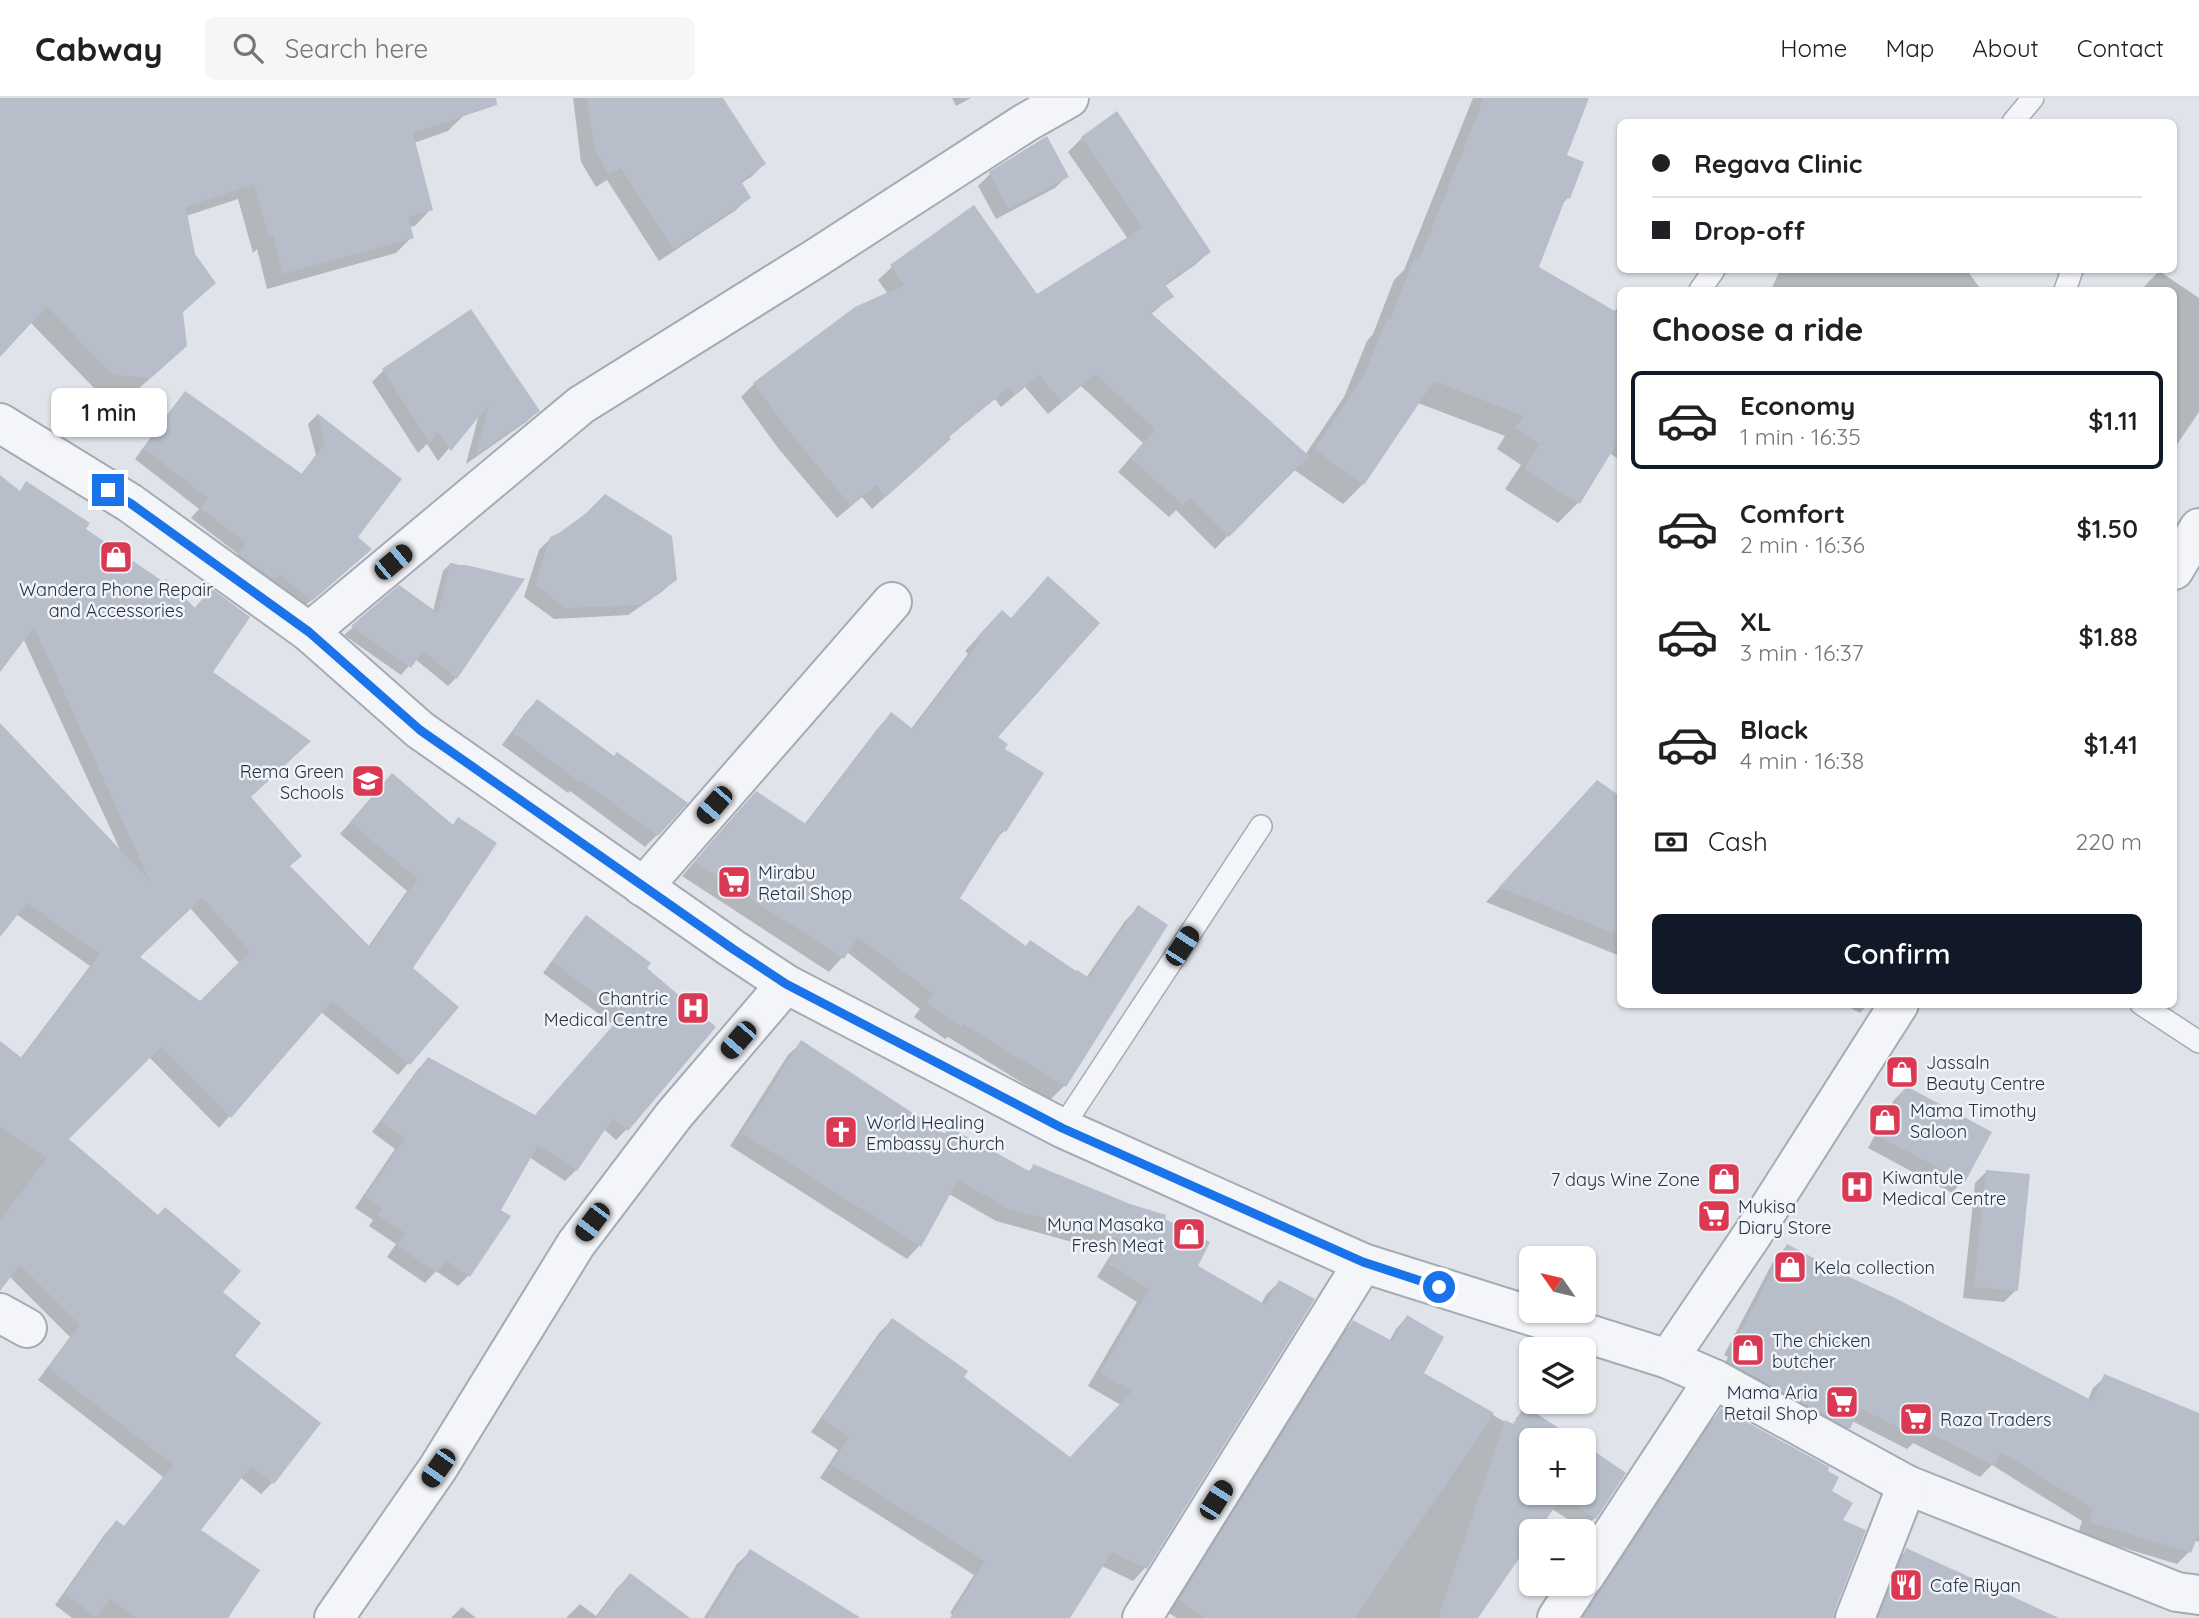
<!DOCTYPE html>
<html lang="en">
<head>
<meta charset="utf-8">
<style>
	:root { --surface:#fff; --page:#f6f6f6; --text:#202124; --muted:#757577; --line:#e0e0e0; --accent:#111827 }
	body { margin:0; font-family:Quicksand,sans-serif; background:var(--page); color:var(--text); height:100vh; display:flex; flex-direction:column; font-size:26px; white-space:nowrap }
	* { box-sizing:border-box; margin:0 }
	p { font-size:23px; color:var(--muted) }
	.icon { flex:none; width:38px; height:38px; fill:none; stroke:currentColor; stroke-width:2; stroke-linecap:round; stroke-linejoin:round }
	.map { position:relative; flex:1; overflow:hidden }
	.drawer { position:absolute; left:1617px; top:189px; width:560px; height:721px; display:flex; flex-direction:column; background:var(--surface); border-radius:10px; box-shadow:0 2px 5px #0004 }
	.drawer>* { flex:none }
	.hud { position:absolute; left:1617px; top:21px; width:560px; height:154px; border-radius:10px; box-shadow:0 2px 5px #0004; display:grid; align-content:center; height:154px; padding:0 35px; background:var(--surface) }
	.needle { width:46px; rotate:304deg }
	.fabs { position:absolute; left:1519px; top:1148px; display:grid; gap:14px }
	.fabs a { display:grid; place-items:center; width:77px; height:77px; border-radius:10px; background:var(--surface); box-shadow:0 2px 5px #0004; font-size:35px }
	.end { position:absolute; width:32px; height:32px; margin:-16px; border:9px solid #1a73e8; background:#fff; box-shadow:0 0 0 4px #fff }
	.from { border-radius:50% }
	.bubble { position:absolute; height:49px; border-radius:10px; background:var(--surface); box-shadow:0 2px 5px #0004; font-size:23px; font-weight:600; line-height:49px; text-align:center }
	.car { position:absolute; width:21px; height:42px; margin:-21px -10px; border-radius:9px; box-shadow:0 0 5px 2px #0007; background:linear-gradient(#222 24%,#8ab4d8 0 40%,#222 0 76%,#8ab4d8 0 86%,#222 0) }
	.hud b { display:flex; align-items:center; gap:24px; height:66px; font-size:26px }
	.hud b+b { border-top:2px solid var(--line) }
	.hud i { width:18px; height:18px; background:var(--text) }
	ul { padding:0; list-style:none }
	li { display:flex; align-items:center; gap:21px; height:98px; margin:0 14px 10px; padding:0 21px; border:4px solid transparent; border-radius:10px }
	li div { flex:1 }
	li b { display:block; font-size:26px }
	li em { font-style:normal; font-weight:600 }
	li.active { border-color:var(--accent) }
	li>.icon { width:63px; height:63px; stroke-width:1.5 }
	h2 { padding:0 35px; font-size:32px; line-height:84px }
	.pay { display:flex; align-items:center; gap:18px; height:77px; padding:0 35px; font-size:26px }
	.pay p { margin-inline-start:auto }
	.cta { display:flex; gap:14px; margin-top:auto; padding:14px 35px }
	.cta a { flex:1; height:80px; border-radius:10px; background:var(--accent); color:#fff; font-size:28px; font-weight:600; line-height:80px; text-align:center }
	header { display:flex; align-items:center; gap:42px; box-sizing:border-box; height:98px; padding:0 35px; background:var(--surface); border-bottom:2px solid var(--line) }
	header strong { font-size:33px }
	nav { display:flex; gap:38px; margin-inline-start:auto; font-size:24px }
	.search { width:490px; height:63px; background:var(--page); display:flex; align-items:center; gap:18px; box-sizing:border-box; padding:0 24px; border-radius:10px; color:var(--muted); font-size:26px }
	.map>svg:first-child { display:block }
	.shadow { fill:#0003; fill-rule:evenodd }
	.building { fill:#b7bdc9; fill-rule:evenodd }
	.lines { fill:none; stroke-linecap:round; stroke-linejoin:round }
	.service-casing { stroke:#a5abb5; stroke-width:24 }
	.minor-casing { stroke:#a5abb5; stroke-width:42 }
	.service { stroke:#f3f5f8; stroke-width:21 }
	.minor { stroke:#f3f5f8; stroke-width:38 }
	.route { stroke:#1a73e8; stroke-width:9 }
	.labels { text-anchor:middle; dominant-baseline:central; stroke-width:5; stroke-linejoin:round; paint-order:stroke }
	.poi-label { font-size:18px; fill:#273244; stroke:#f0f3f8; text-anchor:start }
</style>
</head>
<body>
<header>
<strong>Cabway</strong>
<div class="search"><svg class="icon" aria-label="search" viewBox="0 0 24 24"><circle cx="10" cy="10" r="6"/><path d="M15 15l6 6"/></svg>Search here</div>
<nav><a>Home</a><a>Map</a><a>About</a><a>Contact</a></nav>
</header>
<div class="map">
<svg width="2199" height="1520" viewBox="0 0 2199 1520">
	<rect width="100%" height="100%" fill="#e0e4ea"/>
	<g class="shadow">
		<polygon points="0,0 459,0 464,17 448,33 414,45 431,111 415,128 410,129 412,139 396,155 267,191 257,151 253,155 238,101 186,118 193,156 214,185 181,216 168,264 134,295 96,292 30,224 0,257"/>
		<polygon points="573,0 721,0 764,66 751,79 740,86 749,99 736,112 659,163 607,82 596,89 581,64"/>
		<polygon points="952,0 971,0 956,8"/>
		<polygon points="1473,0 1587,0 1564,58 1568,100 1561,107 1537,170 1614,214 1620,207 1620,362 1609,355 1578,405 1558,425 1505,391 1521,367 1497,351 1505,338 1418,305 1363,386 1343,406 1293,371 1215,451 1176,412 1169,419 1118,374 1143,345 1081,288 1048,316 1025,289 1001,309 995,301 947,340 935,354 872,411 862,399 837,420 778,350 741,299 754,286 856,211 888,196 878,182 892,169 1037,198 1128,141 1068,54 1082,40 1116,16 1209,154 1195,167 1165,188 1171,199 1150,217 1305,357 1344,299 1367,243 1373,236 1394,182 1404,172"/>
		<polygon points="1047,40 1067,78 1055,90 996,121 978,88 990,76"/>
		<polygon points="1780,172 1967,172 1981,192 1771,192"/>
		<polygon points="2159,173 2199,200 2199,314 2174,351 2174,192 2141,192"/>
		<polygon points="383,273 538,313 526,324 466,366 479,316 438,363 427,346 418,355 372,284"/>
		<polygon points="186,295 300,378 316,357 308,326 317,317 400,382 355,440 360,461 301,511 230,466 238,456 191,420 199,411 135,361 176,305"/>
		<path d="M0 379 152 501 194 511 200 504 210 575 249 700 289 769 368 849 407 793 340 736 381 689 452 728 458 721 410 871 457 909 398 977 321 914 219 1030 148 958 66 1041 220 1195 233 1258 272 1385 261 1396 240 1379 198 1432 226 1520H72L55 1507 105 1436 116 1424 123 1430 163 1379 38 1282 70 1239 9 1178 0 1190V945L20 961 90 868 16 816 0 836V627L121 754 23 540 0 571ZM190 810 240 866 200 906 138 860Z"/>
		<polygon points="551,440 675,481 663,493 628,517 554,521 524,499 539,452"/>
		<polygon points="451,465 522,482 456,580 448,588 415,561 401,577 344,537 399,490 433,513 443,473"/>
		<polygon points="988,528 995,639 1002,652 1041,676 1004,733 993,744 958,800 1025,849 1086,880 1125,823 1138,810 1064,988 1050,1002 948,939 945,941 914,919 920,911 847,854 829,874 682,778 742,709 804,727 878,630 891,616 911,631 968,556 965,553"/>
		<polygon points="537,603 657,737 645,749 570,693 568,695 502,647 525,615"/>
		<polygon points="1597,684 1620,701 1620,858 1486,804"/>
		<polygon points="587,819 714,929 626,1032 616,1042 604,1031 576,1072 565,1083 529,1059 498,1112 469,1177 458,1188 436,1173 425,1185 387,1159 396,1146 369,1128 373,1122 355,1110 395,1051 372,1034 418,971 429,961 534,1018 614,927 543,875 576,830"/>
		<polygon points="1843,906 1868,906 1860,915"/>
		<polygon points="801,945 943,1037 949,1031 1028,1074 1034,1068 1163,1122 1196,1169 1261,1206 1266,1197 1279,1184 1145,1470 1133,1483 1102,1468 1068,1520 958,1520 950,1515 974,1477 820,1380 838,1352 811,1334 879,1235 892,1222 961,1279 1070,1361 1121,1307 1088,1288 1137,1204 1097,1179 1112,1155 996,1123 949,1096 919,1148 907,1161 730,1048 788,957"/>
		<polygon points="1906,990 1963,1083 1952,1095 1868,1050 1894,1002"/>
		<polygon points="1987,1073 2016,1192 2004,1204 1963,1200 1975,1085"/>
		<polygon points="1787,1148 2088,1302 2093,1290 2105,1279 2199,1352 2199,1444 2194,1442 2189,1454 2177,1466 2078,1436 2082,1423 1992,1367 1980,1379 1913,1345 1907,1351 1852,1323 1848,1329 1836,1341 1719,1277 1728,1259 1724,1257 1775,1160"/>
		<polygon points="1407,1219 1422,1275 1510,1327 1515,1321 1507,1333 1519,1321 1515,1321 1526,1310 1574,1342 1531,1342 1531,1395 1584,1395 1584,1349 1624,1375 1595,1420 1583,1431 1552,1411 1536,1433 1531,1433 1531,1440 1476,1519 1478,1520 1177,1520 1168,1515 1342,1236 1353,1224 1389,1244 1396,1231"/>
		<polygon points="1722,1312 1830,1394 1841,1423 1818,1520 1581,1520 1710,1324"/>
		<polygon points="1906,1453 2054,1520 1873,1520 1894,1464"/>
		<polygon points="750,1454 858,1520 704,1520 737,1466"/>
		<polygon points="630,1477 687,1520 566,1520 580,1506 596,1518 617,1490"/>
		<polygon points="462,1509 476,1520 451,1520"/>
	</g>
	<g class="building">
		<polygon points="0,0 496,0 497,7 413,35 433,112 408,119 414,140 283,176 273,137 269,140 254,86 186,109 195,156 216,185 183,214 187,248 151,280 112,277 47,208 0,259"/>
		<polygon points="587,0 723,0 766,66 741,83 751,100 673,151 621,70 609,77 594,50"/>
		<polygon points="1484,0 1589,0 1567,57 1584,64 1570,101 1566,99 1539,169 1620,216 1620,340 1580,406 1524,371 1540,346 1515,330 1523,318 1434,283 1364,387 1314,351 1364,277 1387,220 1390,222 1414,160 1419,162"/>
		<polygon points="1117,13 1211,154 1165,186 1174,199 1150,214 1309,358 1229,439 1190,400 1183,407 1130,360 1155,331 1095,276 1062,304 1039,277 1015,297 1009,289 949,339 951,341 886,399 876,387 851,408 792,337 753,285 855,209 904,187 890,167 974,107 1037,196 1142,130 1081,39"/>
		<polygon points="1047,38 1069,79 1008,111 989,74"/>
		<polygon points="471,211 540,313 476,357 489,306 451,353 438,334 430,345 382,271"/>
		<polygon points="185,293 302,376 325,346 317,315 402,381 358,439 372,451 312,503 279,476 275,482 238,456 246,445 200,410 208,400 144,351"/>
		<path d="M0 377 20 393 26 383 90 425 86 431 164 484 166 481 195 510 211 490 250 519 213 574 311 643 251 699 302 758 290 768 370 849 417 781 350 724 392 675 453 727 458 719 497 745 413 870 459 909 410 967 332 903 231 1020 161 949 69 1041 158 1117 165 1109 241 1173 223 1194 261 1225 235 1258 321 1325 274 1386 251 1368 201 1432 260 1472 228 1520H138L110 1501 97 1520 65 1496 116 1422 124 1428 173 1367 48 1270 80 1227 20 1167 0 1193V1122L47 1060 0 1028V943L22 960 100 856 27 805 0 839V625L150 783 34 529 0 574ZM202 800 250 853 200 903 140 859Z"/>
		<polygon points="605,396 672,438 677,482 641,507 566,510 535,487 550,439 559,435 585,416"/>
		<polygon points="450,467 466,467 525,481 457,581 423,553 411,570 351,528 399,487 438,515"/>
		<polygon points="1048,478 1100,525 998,639 1008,646 1005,651 1044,675 1006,734 1003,732 960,800 1026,848 1030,842 1076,873 1077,872 1089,880 1138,807 1168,827 1066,989 963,926 961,929 927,905 933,896 858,839 844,861 694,764 723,731 725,732 735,717 756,693 806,726 891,614 913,631 981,542 977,539 1002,512 1011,520"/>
		<polygon points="537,601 614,658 617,654 688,705 658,738 582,683 581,685 512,634"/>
		<polygon points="1597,682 1620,698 1620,838 1499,789"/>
		<polygon points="586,817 651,865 647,870 716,929 628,1033 613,1020 577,1073 538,1047 501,1112 511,1118 470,1179 446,1162 437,1175 397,1148 405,1135 378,1117 382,1111 365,1099 405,1040 381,1023 428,959 535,1017 623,916 552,864"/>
		<polygon points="801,942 945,1036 949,1029 1031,1074 1033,1066 1130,1106 1166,1117 1165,1121 1210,1144 1198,1168 1266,1207 1279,1182 1315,1201 1147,1471 1112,1454 1070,1520 950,1520 985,1463 832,1367 849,1339 822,1320 892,1220 968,1273 964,1279 1070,1359 1132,1293 1100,1275 1149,1191 1108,1166 1123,1142 1009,1111 958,1082 921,1149 742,1035"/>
		<polygon points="1906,988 1992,1034 1965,1084 1878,1038"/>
		<polygon points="1986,1072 2030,1076 2018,1193 1974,1189"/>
		<polygon points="1787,1146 1823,1165 1850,1176 1849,1179 1895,1200 2093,1303 2104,1276 2199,1315 2199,1435 2191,1455 2089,1424 2093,1411 2001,1354 1994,1368 1924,1332 1920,1340 1860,1310 1850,1331 1729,1264 1739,1246 1735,1244"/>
		<polygon points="1407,1217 1444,1239 1424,1275 1494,1315 1355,1520 1205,1520 1179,1502 1353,1222 1392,1243"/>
		<polygon points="1525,1308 1577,1342 1531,1342 1531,1395 1584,1395 1584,1346 1626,1375 1596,1421 1562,1399 1538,1433 1531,1433 1531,1443 1478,1520 1438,1520 1505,1322 1513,1326"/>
		<polygon points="1721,1310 1829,1369 1828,1373 1839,1379 1832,1393 1853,1405 1843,1422 1866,1432 1835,1512 1834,1520 1583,1520"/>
		<polygon points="1906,1450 2059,1520 1878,1520"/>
		<polygon points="750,1451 861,1520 707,1520"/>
		<polygon points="630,1475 690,1520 596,1520"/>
	</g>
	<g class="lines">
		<defs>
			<g id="service">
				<polyline points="2013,24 2033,0"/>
				<polyline points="1700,192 1714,172"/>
				<polyline points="2065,192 2072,172"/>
				<polyline points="2141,906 2199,944"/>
				<polyline points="1062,1030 1261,728"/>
			</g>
			<g id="minor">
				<polyline points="0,325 130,405 309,534 420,632 733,851 786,886 1062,1030 1363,1165 1668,1261 1714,1281 1907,1387 2177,1494 2199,1497"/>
				<polyline points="2174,472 2199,430"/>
				<polyline points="309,534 581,307 813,162 1025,25 1069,0"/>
				<polyline points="643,789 892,504"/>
				<polyline points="0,1215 27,1230"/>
				<polyline points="1668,1261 1752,1137 1899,906"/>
				<polyline points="1584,1479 1714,1281"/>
				<polyline points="334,1520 438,1370 576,1146 674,1017 786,886"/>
				<polyline points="1142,1520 1363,1165"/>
				<polyline points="1557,1520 1579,1486"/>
				<polyline points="1855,1520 1907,1387"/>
			</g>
		</defs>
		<use href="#service" class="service-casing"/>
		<use href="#minor" class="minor-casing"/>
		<use href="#service" class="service"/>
		<use href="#minor" class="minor"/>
	</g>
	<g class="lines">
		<polyline class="route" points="108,392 130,405 309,534 420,632 733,851 786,886 1062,1030 1363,1164 1439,1189"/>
	</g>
	<defs>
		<symbol id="shop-square" viewBox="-11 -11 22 22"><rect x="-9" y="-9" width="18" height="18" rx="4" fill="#db3953" stroke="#f0f3f8"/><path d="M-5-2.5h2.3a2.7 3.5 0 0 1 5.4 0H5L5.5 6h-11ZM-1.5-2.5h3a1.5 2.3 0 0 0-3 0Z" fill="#fff"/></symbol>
		<symbol id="school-square" viewBox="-11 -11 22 22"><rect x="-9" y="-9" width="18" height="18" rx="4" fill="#db3953" stroke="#f0f3f8"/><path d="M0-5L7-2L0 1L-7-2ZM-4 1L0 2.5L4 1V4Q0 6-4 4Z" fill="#fff"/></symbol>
		<symbol id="supermarket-square" viewBox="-11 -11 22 22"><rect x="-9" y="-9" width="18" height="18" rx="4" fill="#db3953" stroke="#f0f3f8"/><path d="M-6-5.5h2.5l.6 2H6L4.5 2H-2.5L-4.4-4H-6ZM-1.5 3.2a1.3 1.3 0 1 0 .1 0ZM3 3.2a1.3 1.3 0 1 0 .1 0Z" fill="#fff"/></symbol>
		<symbol id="hospital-square" viewBox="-11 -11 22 22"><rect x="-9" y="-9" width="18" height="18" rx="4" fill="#db3953" stroke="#f0f3f8"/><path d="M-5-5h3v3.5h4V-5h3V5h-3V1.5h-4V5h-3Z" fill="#fff"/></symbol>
		<symbol id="church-square" viewBox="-11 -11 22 22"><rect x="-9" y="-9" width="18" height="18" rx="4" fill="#db3953" stroke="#f0f3f8"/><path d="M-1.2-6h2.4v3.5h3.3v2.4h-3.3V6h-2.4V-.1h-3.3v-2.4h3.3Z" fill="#fff"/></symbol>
		<symbol id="restaurant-square" viewBox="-11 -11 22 22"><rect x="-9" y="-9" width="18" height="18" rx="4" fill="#db3953" stroke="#f0f3f8"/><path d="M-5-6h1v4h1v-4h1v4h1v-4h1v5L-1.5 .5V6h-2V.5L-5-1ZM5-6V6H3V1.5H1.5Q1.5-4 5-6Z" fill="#fff"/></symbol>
	</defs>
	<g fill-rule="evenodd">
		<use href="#shop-square" x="97" y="440" width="38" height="38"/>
		<use href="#school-square" x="349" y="664" width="38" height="38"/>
		<use href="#supermarket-square" x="715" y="765" width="38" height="38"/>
		<use href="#hospital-square" x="674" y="891" width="38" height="38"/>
		<use href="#shop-square" x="1883" y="955" width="38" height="38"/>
		<use href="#shop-square" x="1866" y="1003" width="38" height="38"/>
		<use href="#church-square" x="822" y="1015" width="38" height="38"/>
		<use href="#shop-square" x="1705" y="1062" width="38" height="38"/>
		<use href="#hospital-square" x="1838" y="1070" width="38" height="38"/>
		<use href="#supermarket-square" x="1695" y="1099" width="38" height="38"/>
		<use href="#shop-square" x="1170" y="1117" width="38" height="38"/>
		<use href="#shop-square" x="1771" y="1150" width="38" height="38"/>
		<use href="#shop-square" x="1729" y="1233" width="38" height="38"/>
		<use href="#supermarket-square" x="1823" y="1285" width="38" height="38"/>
		<use href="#supermarket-square" x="1897" y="1302" width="38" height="38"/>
		<use href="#restaurant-square" x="1887" y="1468" width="38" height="38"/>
	</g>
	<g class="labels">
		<g class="poi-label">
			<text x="116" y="491" text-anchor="middle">Wandera Phone Repair<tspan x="116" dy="21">and Accessories</tspan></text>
			<text x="344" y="673" text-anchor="end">Rema Green<tspan x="344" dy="21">Schools</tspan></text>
			<text x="758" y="774">Mirabu<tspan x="758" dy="21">Retail Shop</tspan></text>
			<text x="668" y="900" text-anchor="end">Chantric<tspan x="668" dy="21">Medical Centre</tspan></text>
			<text x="1926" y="964">Jassaln<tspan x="1926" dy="21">Beauty Centre</tspan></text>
			<text x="1910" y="1012">Mama Timothy<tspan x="1910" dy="21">Saloon</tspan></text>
			<text x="866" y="1024">World Healing<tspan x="866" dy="21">Embassy Church</tspan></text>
			<text x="1882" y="1079">Kiwantule<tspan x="1882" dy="21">Medical Centre</tspan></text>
			<text x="1700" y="1081" text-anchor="end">7 days Wine Zone</text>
			<text x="1738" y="1108">Mukisa<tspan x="1738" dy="21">Diary Store</tspan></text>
			<text x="1164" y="1126" text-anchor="end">Muna Masaka<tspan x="1164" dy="21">Fresh Meat</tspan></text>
			<text x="1814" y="1169">Kela collection</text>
			<text x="1772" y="1242">The chicken<tspan x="1772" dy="21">butcher</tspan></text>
			<text x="1818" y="1294" text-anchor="end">Mama Aria<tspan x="1818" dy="21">Retail Shop</tspan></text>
			<text x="1940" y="1321">Raza Traders</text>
			<text x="1930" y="1487">Cafe Riyan</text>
		</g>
	</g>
</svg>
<div class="fabs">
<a><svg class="needle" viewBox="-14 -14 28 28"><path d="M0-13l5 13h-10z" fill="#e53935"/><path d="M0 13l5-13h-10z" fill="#757577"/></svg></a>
<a><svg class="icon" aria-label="layers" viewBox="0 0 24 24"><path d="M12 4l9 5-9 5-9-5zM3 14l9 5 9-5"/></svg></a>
<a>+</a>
<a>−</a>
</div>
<i class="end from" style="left:1439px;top:1189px"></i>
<i class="end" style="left:108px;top:392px"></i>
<div class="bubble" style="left:51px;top:290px;width:116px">1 min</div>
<i class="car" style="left:393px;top:464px;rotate:50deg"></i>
<i class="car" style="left:714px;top:707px;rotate:221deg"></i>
<i class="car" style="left:1182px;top:848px;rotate:33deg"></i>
<i class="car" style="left:738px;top:942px;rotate:221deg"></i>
<i class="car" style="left:592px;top:1124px;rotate:217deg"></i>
<i class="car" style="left:438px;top:1370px;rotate:215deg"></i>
<i class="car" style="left:1216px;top:1402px;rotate:32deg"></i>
<div class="hud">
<b><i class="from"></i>Regava Clinic</b>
<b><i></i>Drop-off</b>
</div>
<section class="drawer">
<h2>Choose a ride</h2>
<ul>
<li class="active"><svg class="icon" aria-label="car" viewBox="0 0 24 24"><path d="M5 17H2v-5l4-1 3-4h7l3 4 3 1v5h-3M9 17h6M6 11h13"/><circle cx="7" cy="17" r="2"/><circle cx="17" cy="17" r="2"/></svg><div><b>Economy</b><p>1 min · 16:35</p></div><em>$1.11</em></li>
<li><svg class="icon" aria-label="car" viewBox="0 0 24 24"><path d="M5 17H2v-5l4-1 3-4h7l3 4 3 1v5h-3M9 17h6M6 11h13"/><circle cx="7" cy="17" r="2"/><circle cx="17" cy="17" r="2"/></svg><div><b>Comfort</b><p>2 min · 16:36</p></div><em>$1.50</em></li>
<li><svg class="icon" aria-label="car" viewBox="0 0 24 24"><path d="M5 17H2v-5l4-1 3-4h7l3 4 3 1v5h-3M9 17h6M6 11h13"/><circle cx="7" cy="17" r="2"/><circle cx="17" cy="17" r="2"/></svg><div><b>XL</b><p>3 min · 16:37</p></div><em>$1.88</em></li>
<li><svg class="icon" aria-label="car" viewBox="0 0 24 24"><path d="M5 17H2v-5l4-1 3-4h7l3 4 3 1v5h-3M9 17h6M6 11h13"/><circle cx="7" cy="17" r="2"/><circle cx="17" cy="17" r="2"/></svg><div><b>Black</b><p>4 min · 16:38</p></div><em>$1.41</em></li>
</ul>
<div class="pay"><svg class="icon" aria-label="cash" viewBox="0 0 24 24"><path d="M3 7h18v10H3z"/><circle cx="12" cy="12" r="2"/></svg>Cash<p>220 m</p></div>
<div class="cta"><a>Confirm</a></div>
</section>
</div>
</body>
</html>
